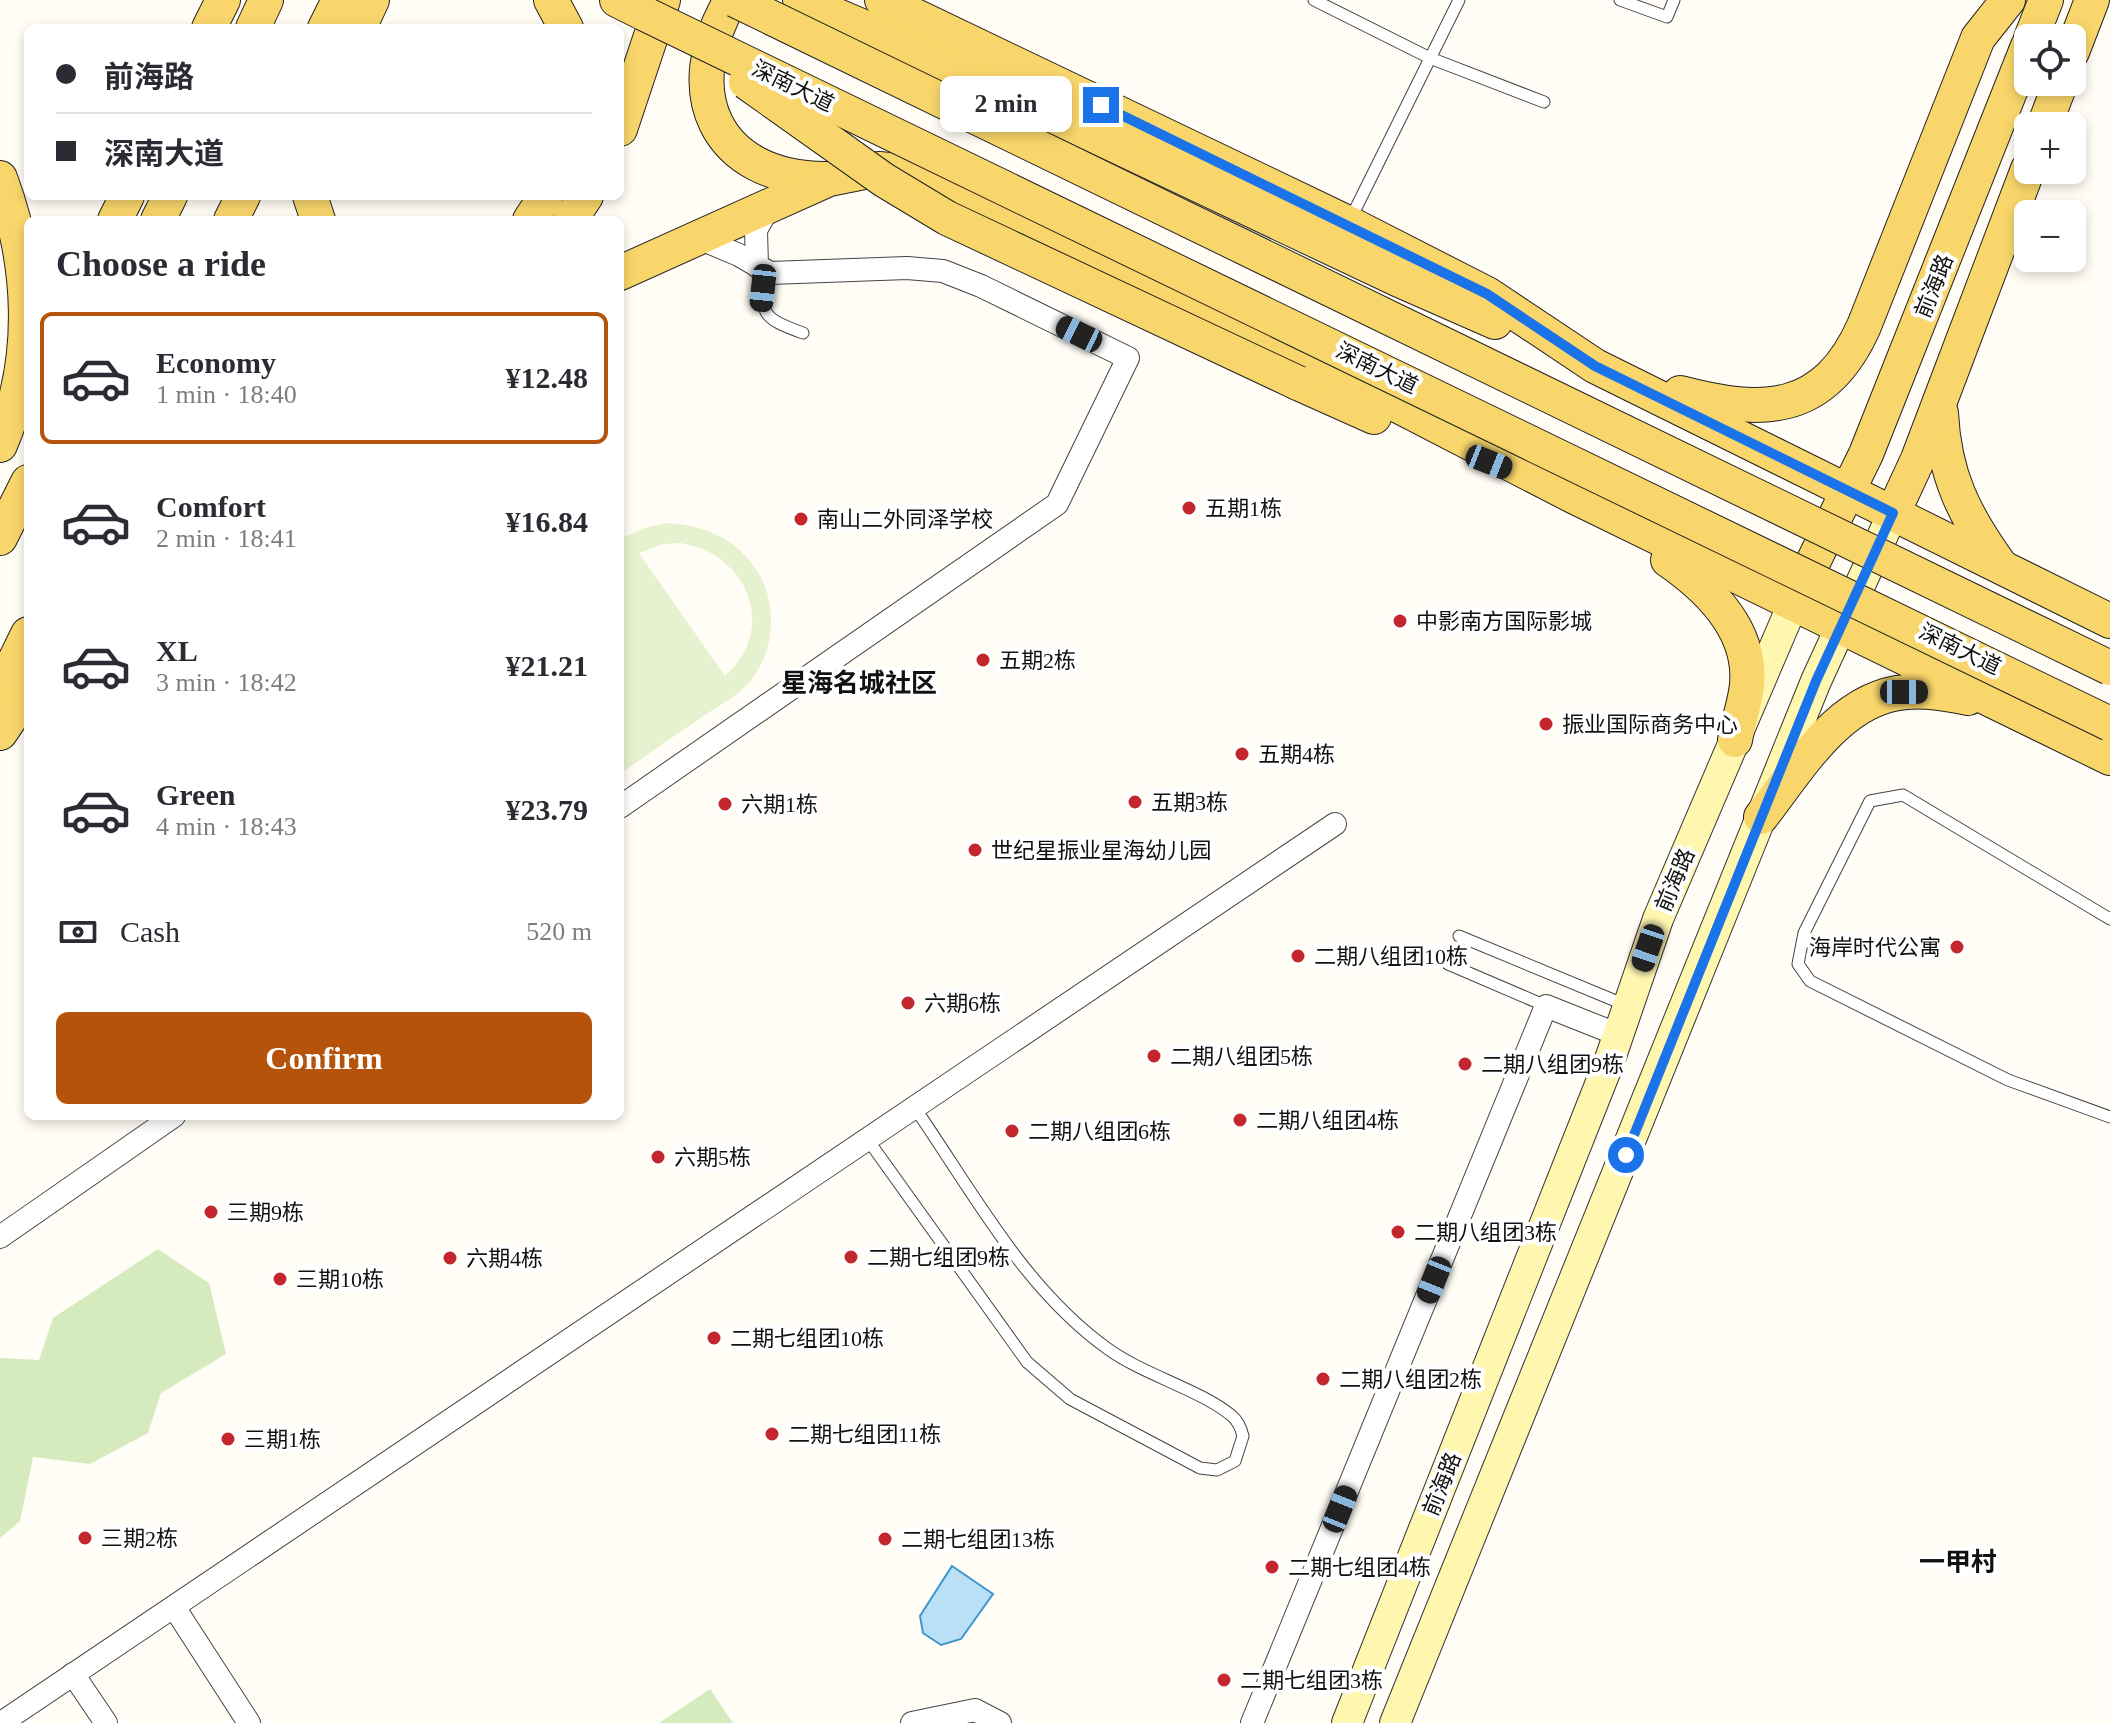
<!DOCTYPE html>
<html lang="en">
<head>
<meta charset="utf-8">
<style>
	:root { --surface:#fff; --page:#f7f7f7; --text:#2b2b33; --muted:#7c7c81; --line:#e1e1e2; --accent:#b45309 }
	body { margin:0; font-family:"Times New Roman","Noto Sans SC",serif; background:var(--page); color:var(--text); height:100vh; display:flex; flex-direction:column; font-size:30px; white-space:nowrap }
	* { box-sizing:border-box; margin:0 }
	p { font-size:26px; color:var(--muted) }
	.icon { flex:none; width:44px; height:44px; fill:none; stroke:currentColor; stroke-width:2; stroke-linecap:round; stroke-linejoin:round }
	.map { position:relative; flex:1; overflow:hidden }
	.drawer { position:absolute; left:24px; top:216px; width:600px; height:904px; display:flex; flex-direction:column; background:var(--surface); border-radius:12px; box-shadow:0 4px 12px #0003 }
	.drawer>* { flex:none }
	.guide { position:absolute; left:24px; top:24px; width:600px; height:176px; border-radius:12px; box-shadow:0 4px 12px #0003; display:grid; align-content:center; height:176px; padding:0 32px; background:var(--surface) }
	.fabs { position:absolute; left:2014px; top:24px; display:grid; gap:16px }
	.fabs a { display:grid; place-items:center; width:72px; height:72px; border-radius:12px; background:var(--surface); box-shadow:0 4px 12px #0003; font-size:40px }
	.end { position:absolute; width:36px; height:36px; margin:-18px; border:10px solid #1a73e8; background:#fff; box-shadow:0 0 0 4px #fff }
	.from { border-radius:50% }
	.bubble { position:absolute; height:56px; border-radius:12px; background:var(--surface); box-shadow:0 4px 12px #0003; font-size:26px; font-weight:700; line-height:56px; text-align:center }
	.car { position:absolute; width:24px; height:48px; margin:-24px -12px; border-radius:10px; box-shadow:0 0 6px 2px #0007; background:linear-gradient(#222 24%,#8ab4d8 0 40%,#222 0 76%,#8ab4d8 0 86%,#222 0) }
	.guide b { display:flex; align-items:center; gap:28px; height:76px; font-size:30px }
	.guide b+b { border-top:2px solid var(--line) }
	.guide i { width:20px; height:20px; background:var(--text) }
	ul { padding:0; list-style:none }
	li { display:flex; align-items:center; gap:24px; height:132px; margin:0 16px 12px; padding:0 16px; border:4px solid transparent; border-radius:12px }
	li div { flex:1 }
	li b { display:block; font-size:30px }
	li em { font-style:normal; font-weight:700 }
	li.active { border-color:var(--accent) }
	li>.icon { width:72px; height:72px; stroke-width:1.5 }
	h2 { padding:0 32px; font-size:36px; line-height:96px }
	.pay { display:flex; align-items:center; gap:20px; height:88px; padding:0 32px; font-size:30px }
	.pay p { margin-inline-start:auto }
	.cta { display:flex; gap:16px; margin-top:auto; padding:16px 32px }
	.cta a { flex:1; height:92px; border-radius:12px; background:var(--accent); color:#fff; font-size:32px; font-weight:700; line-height:92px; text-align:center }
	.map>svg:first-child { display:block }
	.green { fill:#d5ebbd }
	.pitch { fill:#e6f2cf; fill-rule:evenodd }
	.water { fill:#b9e0f7; stroke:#3f96cf; stroke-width:2 }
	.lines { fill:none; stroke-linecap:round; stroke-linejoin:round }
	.service-casing { stroke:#444; stroke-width:13 }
	.minor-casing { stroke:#444; stroke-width:24 }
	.secondary-casing { stroke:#333; stroke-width:32 }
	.primary-casing { stroke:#222; stroke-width:36 }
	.service { stroke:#fff; stroke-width:11 }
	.minor { stroke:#fff; stroke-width:22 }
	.secondary { stroke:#fff6b0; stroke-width:30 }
	.primary { stroke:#f9d66b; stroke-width:34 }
	.primary-bridge-casing { stroke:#222; stroke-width:36; stroke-linecap:butt }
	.primary-bridge { stroke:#f9d66b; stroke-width:34 }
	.route { stroke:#1a73e8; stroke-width:10 }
	.poi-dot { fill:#c4262e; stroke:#fff; stroke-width:3 }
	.labels { text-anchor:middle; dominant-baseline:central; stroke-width:8; stroke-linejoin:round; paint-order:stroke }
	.street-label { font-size:22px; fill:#111; stroke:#fff }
	.poi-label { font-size:22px; fill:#111; stroke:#fff; text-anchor:start }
	.quarter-label { font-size:26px; font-weight:bold; fill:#111; stroke:#fff }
</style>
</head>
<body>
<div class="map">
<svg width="2110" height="1723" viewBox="0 0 2110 1723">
	<rect width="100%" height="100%" fill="#fffdf5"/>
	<g class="green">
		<polygon points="158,1249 209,1283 226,1354 161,1393 148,1433 90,1464 33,1457 20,1521 0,1538 0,1358 39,1360 53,1318"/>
		<polygon points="710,1689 733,1723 658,1723 659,1723"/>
	</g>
	<path class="pitch" d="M668 523C707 526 738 539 759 574 779 608 774 658 745 687 734 698 718 706 705 715 677 734 648 754 620 774V539L644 528ZM680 543C747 553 779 628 725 676L639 553 664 544Z"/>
	<polygon class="water" points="952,1566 993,1594 961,1639 941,1645 923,1633 920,1616"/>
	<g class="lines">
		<defs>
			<g id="service">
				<polyline points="1314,0 1430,58 1544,102"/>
				<polyline points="1620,0 1667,17 1674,0"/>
				<polyline points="1349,222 1459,0"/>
				<path d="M765 272C760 315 762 318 803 333"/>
				<polyline points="2110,919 1903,795 1870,801 1804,933 1798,964 1810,981 2008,1080 2110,1117"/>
				<polyline points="1459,936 1628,1006"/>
				<polyline points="1448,964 1546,1006"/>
				<path d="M868 1140 1027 1362 1070 1399 1200 1468 1217 1470 1235 1461 1243 1436C1241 1428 1238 1421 1232 1416 1201 1390 1144 1375 1108 1349 1024 1289 973 1192 915 1108"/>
			</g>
			<g id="minor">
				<polyline points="757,266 756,230 769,207"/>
				<polyline points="620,807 1057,504 1128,358 981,286 943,271 907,268 770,273 739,255 696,237"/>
				<polyline points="0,1237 174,1116"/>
				<polyline points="174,1607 249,1723"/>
				<polyline points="73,1674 106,1723"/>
				<polyline points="1,1723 1335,824"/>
				<polyline points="912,1723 975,1710 1000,1723"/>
				<polyline points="1252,1723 1546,1006 1619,1035"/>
			</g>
			<g id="secondary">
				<polyline points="1347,1723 1609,1062 1658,919 1793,604"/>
				<polyline points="1395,1723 1816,681 1893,513"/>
			</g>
			<g id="primary">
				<polyline points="551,0 566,28"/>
				<polyline points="617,0 643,13"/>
				<path d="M731 0C677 91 714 178 825 179"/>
				<polyline points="800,0 880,34 1397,279 1495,322"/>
				<polyline points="882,0 1348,223 1487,294 1595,366 2110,621"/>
				<polyline points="209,28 223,0"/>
				<polyline points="253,28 266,0"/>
				<polyline points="325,28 339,0"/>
				<polyline points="359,28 372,0"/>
				<polyline points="2031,38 2046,0"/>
				<polyline points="2072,52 2092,0"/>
				<polyline points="2044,126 2061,82"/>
				<polyline points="620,129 663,0"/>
				<path d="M0 178C32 263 37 360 0 445"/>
				<polyline points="310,196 318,220"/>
				<polyline points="115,220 127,196"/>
				<polyline points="158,220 170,196"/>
				<polyline points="231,220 243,196"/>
				<polyline points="530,220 546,196"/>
				<polyline points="570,220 586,196"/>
				<polyline points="620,273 829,179 879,169 924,174 1333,372 1571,495 2110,758"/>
				<polyline points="1298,383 1374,417"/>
				<path d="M1680 393C1763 415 1825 414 1864 326L1978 38 2008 0"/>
				<path d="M1941 413C1944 475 1964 515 2000 565"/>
				<polyline points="1893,513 1918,459 2028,169"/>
				<polyline points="0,538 28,482"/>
				<path d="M1668 560C1710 589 1752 630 1747 685 1745 704 1738 722 1735 740"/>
				<polyline points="1793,603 1866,454 2028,46"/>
				<polyline points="0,691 28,634"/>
				<polyline points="0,733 28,692"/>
				<path d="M1761 817C1798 770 1839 697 1906 692 1927 690 1947 694 1968 698"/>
			</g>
		</defs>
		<use href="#service" class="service-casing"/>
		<use href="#minor" class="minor-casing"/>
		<use href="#secondary" class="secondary-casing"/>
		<use href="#primary" class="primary-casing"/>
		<use href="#service" class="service"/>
		<use href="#minor" class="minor"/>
		<use href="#secondary" class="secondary"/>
		<use href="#primary" class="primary"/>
		<defs>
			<g id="primary-bridge">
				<polyline points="735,0 2110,668"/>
				<polyline points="643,13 2110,724"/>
				<polyline points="746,82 884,180 947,218 1298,383"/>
			</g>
		</defs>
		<use href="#primary-bridge" class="primary-bridge-casing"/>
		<use href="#primary-bridge" class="primary-bridge"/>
	</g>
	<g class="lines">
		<polyline class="route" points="1101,105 1487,294 1595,366 1893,513 1816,681 1626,1155"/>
	</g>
	<g class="poi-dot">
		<circle cx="1189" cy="508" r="8"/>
		<circle cx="801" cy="519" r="8"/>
		<circle cx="1400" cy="621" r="8"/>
		<circle cx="983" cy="660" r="8"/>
		<circle cx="1546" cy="724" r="8"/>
		<circle cx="1242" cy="754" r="8"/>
		<circle cx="1135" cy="802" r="8"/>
		<circle cx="725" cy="804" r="8"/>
		<circle cx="975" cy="850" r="8"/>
		<circle cx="1957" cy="947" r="8"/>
		<circle cx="1298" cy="956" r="8"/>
		<circle cx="908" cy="1003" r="8"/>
		<circle cx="1154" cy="1056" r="8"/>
		<circle cx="1465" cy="1064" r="8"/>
		<circle cx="1240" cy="1120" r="8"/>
		<circle cx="1012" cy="1131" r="8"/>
		<circle cx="658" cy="1157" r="8"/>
		<circle cx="211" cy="1212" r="8"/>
		<circle cx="1398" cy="1232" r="8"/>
		<circle cx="851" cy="1257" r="8"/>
		<circle cx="450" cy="1258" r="8"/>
		<circle cx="280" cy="1279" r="8"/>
		<circle cx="714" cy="1338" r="8"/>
		<circle cx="1323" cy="1379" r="8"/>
		<circle cx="772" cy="1434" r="8"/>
		<circle cx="228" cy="1439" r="8"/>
		<circle cx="85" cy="1538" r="8"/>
		<circle cx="885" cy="1539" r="8"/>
		<circle cx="1272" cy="1567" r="8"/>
		<circle cx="1224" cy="1680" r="8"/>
	</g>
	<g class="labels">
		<g class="street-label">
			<text transform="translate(793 86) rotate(26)">深南大道</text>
			<text transform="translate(1934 286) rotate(-68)">前海路</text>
			<text transform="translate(1377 368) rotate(26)">深南大道</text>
			<text transform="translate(1960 649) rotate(26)">深南大道</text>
			<text transform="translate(1675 880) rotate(-67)">前海路</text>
			<text transform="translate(1442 1484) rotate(-68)">前海路</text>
		</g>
		<g class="poi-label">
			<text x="1205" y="508">五期1栋</text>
			<text x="817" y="519">南山二外同泽学校</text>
			<text x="1416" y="621">中影南方国际影城</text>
			<text x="999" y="660">五期2栋</text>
			<text x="1562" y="724">振业国际商务中心</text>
			<text x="1258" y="754">五期4栋</text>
			<text x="1151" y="802">五期3栋</text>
			<text x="741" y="804">六期1栋</text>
			<text x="991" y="850">世纪星振业星海幼儿园</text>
			<text x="1941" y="947" text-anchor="end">海岸时代公寓</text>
			<text x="1314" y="956">二期八组团10栋</text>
			<text x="924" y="1003">六期6栋</text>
			<text x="1170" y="1056">二期八组团5栋</text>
			<text x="1481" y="1064">二期八组团9栋</text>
			<text x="1256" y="1120">二期八组团4栋</text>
			<text x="1028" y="1131">二期八组团6栋</text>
			<text x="674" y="1157">六期5栋</text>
			<text x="227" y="1212">三期9栋</text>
			<text x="1414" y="1232">二期八组团3栋</text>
			<text x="867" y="1257">二期七组团9栋</text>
			<text x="466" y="1258">六期4栋</text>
			<text x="296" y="1279">三期10栋</text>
			<text x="730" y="1338">二期七组团10栋</text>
			<text x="1339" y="1379">二期八组团2栋</text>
			<text x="788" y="1434">二期七组团11栋</text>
			<text x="244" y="1439">三期1栋</text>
			<text x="101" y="1538">三期2栋</text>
			<text x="901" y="1539">二期七组团13栋</text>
			<text x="1288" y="1567">二期七组团4栋</text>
			<text x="1240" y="1680">二期七组团3栋</text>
		</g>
		<g class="quarter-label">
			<text x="859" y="683">星海名城社区</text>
			<text x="1958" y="1562">一甲村</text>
		</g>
	</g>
</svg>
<div class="fabs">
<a><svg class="icon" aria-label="locate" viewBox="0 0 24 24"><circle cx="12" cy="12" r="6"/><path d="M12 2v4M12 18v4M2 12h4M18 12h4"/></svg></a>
<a>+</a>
<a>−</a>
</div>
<i class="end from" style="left:1626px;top:1155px"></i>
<i class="end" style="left:1101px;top:105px"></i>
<div class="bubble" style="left:940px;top:76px;width:132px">2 min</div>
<i class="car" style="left:763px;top:288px;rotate:186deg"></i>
<i class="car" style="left:1079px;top:334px;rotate:296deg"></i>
<i class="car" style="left:1489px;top:462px;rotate:112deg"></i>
<i class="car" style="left:1904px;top:692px;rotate:90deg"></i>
<i class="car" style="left:1648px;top:948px;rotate:199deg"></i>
<i class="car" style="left:1434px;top:1280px;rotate:202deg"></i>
<i class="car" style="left:1340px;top:1509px;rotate:22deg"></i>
<div class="guide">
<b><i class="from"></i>前海路</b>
<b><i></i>深南大道</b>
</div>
<section class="drawer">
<h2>Choose a ride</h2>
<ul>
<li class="active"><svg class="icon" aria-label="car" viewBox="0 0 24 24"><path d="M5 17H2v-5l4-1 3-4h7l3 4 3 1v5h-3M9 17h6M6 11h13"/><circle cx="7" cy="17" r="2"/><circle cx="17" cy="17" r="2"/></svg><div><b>Economy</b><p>1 min · 18:40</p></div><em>¥12.48</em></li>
<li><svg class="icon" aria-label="car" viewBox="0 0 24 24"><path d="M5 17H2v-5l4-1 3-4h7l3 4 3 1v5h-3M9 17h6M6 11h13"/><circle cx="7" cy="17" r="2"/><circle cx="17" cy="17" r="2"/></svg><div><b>Comfort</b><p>2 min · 18:41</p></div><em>¥16.84</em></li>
<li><svg class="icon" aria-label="car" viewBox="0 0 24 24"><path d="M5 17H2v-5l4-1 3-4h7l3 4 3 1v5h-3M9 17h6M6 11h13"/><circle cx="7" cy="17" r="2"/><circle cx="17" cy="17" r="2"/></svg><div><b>XL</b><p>3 min · 18:42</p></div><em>¥21.21</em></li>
<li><svg class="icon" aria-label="car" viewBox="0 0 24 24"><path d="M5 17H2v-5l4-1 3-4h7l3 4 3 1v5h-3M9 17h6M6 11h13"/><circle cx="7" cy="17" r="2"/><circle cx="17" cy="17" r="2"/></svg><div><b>Green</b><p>4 min · 18:43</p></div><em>¥23.79</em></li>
</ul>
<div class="pay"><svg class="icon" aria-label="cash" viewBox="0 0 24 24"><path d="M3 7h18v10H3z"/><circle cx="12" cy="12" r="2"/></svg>Cash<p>520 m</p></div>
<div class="cta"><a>Confirm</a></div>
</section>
</div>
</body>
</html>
